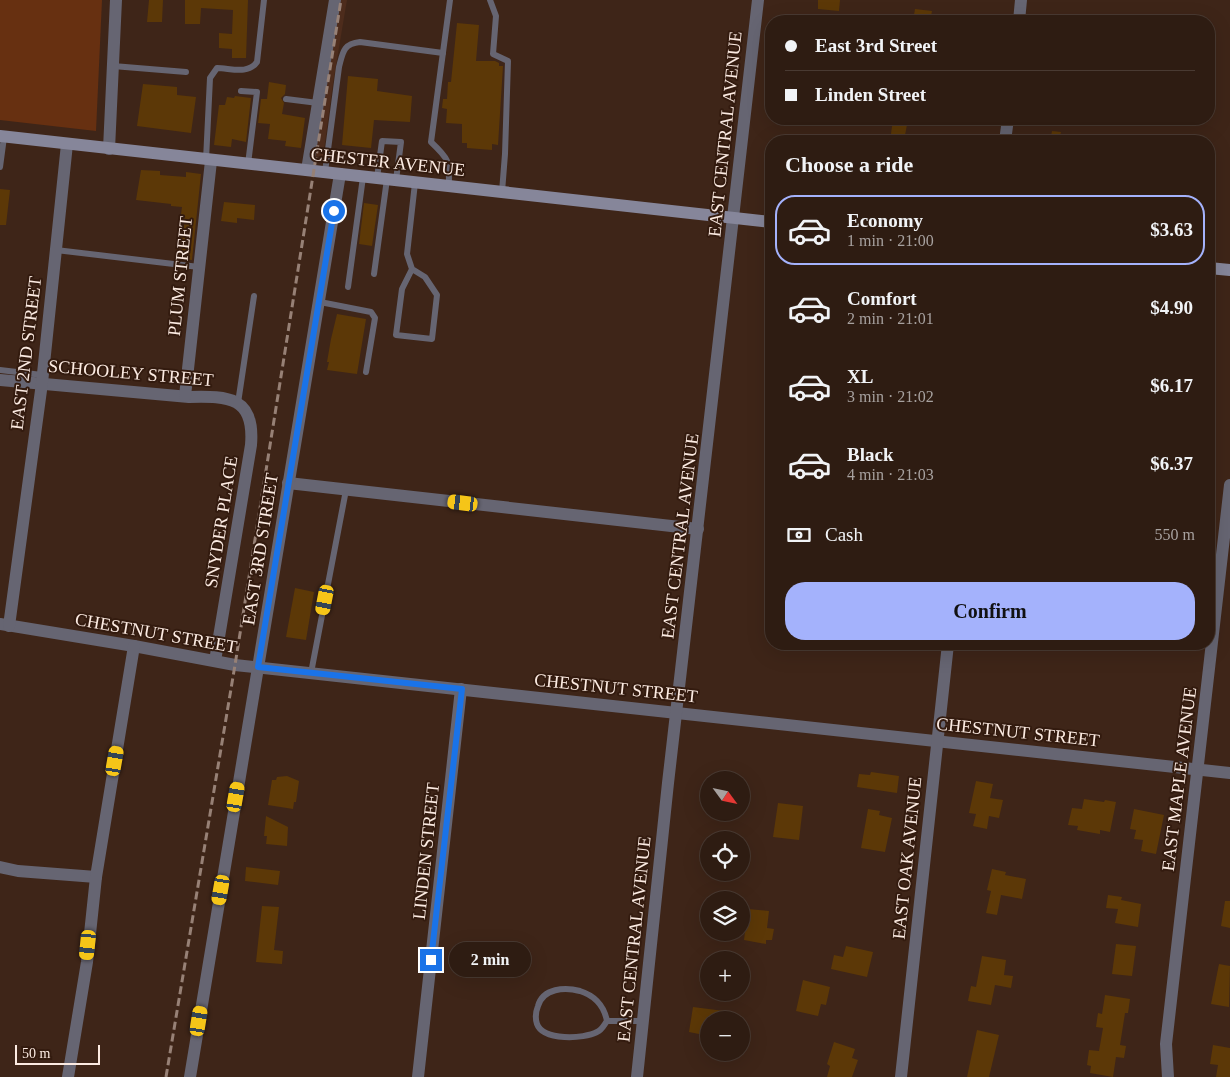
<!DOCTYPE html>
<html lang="en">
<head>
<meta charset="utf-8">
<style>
	:root { --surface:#2e1c12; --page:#3a2920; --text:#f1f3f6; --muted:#a7a19f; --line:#493a32; --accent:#a4b2fc }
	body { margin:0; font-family:"Times New Roman",serif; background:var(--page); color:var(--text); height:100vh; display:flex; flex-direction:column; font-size:19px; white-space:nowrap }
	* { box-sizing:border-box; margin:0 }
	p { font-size:16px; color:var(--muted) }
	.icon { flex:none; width:28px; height:28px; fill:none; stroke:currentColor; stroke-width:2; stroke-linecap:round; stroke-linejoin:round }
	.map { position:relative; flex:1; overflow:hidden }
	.drawer { position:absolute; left:765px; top:135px; width:450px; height:515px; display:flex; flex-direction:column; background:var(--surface); border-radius:20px; box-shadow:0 5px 20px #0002,0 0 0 1px var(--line) }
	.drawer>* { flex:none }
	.guide { position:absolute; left:765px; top:15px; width:450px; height:110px; border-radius:20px; box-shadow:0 5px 20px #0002,0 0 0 1px var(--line); display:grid; align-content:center; height:110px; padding:0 20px; background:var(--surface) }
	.needle { width:32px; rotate:123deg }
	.controls { position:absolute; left:700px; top:771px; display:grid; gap:10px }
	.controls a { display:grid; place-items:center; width:50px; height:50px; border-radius:50%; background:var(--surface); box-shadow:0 5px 20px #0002,0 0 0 1px var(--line); font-size:25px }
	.scale { position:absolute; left:15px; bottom:12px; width:85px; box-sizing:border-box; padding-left:5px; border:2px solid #fcebe2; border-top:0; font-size:14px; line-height:18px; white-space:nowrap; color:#fcebe2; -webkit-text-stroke:4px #331b0f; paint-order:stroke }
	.end { position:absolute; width:22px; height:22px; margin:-11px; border:6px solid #1a73e8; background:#fff; box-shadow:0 0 0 2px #fff }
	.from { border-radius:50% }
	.bubble { position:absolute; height:35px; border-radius:18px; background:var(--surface); box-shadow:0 5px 20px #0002,0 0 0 1px var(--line); font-size:16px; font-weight:700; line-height:35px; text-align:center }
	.car { position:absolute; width:15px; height:30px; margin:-15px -8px; border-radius:6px; box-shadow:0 0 4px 1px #0007; background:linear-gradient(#f5c518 24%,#345 0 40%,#f5c518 0 76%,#345 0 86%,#f5c518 0) }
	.guide b { display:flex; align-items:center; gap:18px; height:48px; font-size:19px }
	.guide b+b { border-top:1px solid var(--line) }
	.guide i { width:12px; height:12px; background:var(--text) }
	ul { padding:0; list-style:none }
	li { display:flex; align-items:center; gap:15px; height:70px; margin:0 10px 8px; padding:0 10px; border:2px solid transparent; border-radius:20px }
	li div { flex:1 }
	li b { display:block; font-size:19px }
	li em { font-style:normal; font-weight:700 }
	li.on { border-color:var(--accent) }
	li>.icon { width:45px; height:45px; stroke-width:1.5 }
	h2 { padding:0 20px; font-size:22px; line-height:60px }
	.pay { display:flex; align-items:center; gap:12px; height:55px; padding:0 20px; font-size:19px }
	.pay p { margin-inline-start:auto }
	.button { display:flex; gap:10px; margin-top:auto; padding:10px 20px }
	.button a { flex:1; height:58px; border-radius:20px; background:var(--accent); color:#111; font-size:20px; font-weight:700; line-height:58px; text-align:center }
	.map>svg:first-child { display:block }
	.built { fill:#4d2c1c }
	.green { fill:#673011 }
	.building { fill:#5c3807 }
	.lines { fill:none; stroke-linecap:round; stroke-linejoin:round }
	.lane { stroke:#666572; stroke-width:6 }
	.street { stroke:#666572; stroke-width:12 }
	.secondary { stroke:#86869a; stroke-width:12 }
	.rail { stroke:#978176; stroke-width:3; stroke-dasharray:8 4; stroke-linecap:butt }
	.route { stroke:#1a73e8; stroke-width:6 }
	.labels { text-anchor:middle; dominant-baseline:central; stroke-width:4; stroke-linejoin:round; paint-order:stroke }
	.street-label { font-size:18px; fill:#fcebe2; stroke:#331b0f }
</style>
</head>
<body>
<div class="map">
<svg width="1230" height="1077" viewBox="0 0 1230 1077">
	<rect width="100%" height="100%" fill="#3e2518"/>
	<polygon class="built" points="338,0 347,0 333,83 323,157 313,156"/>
	<polygon class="green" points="0,0 102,0 96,131 0,120"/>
	<g class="building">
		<polygon points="149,0 163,0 162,22 147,22"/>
		<polygon points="185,0 248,0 246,58 232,58 232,49 219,48 219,33 232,34 233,10 201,8 200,24 185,24"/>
		<polygon points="818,0 840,0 839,11 818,9"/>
		<polygon points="915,9 932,11 930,21 913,21"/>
		<polygon points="457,23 479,25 476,61 495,61 499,63 499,66 503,66 498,145 492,144 492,150 467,148 467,143 462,143 462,124 446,123 447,109 442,108 443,99 447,99 448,82 451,82"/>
		<polygon points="348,76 378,79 377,91 412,96 410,122 374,120 371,148 342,145"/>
		<polygon points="269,82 286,85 285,94 281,98 284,103 282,114 305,118 301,148 285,146 286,141 268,139 270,124 258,123 261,99 267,99"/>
		<polygon points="143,84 177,87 177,95 196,97 191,133 137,126"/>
		<polygon points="235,96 251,98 246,142 232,139 231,147 214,145 219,105 225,105 227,97 234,98"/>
		<polygon points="893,119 908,119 904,141 890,141"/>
		<polygon points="1052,131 1061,132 1059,141 1050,141"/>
		<polygon points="141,170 160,171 160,175 186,177 186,172 201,174 192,260 175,258 182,207 171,206 171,204 136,200"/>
		<polygon points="0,189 10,190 6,225 0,225"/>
		<polygon points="224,202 255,205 254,220 237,218 237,223 221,221"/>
		<polygon points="364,203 378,205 372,246 359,244"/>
		<polygon points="337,314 366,319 357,374 327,370 329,362 327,362 331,339"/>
		<polygon points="295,588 314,592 306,640 286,637"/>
		<polygon points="871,772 899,776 897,793 857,787 859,774 870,775"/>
		<polygon points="287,776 299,781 296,802 294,802 293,809 268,805 272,780 276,780 277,777"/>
		<polygon points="976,781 993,784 990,798 1003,800 999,818 989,816 987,829 973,826 976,814 969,813"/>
		<polygon points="1084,799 1104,802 1105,800 1116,802 1110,832 1100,830 1100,834 1077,830 1078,826 1068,825 1072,808 1082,809"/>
		<polygon points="778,803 803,806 799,840 773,837"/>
		<polygon points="868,809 880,811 879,815 892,818 885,852 861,848"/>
		<polygon points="1134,809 1164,815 1156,854 1141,851 1143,840 1134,839 1136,830 1130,829"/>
		<polygon points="266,816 288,827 287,846 266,844 267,836 264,836"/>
		<polygon points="246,867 280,871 278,885 245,881"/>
		<polygon points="992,869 1006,872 1005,875 1026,879 1022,899 1001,895 997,915 986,913 991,891 987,890"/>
		<polygon points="1108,895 1122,897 1121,900 1141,904 1138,927 1115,923 1118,909 1106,908"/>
		<polygon points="1225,901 1230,901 1230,928 1221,926"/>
		<polygon points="262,906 279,907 274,950 283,951 282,964 256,962"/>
		<polygon points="748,909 769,911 767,928 774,929 772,940 766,940 766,944 744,940"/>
		<polygon points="1116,944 1136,946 1132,976 1112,974"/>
		<polygon points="846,946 873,952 867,977 831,969 834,955 843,957"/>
		<polygon points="982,956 1006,960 1004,975 1013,976 1011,988 995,985 991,1005 968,1001 971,986 976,987"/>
		<polygon points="1219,964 1230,966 1229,1007 1211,1004"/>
		<polygon points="803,980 830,987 826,1005 821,1004 818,1016 796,1011"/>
		<polygon points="1105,995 1130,999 1128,1013 1125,1013 1120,1045 1126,1046 1124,1058 1116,1057 1113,1077 1090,1073 1091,1066 1087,1065 1089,1050 1099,1051 1103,1028 1096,1027 1098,1013 1102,1014"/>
		<polygon points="693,1007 732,1012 730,1020 709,1020 709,1036 689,1032"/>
		<polygon points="977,1030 999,1035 989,1077 967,1077"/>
		<polygon points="834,1042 855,1049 852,1058 858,1060 852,1077 827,1077 830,1066 827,1064"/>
		<polygon points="1213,1045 1230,1048 1230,1077 1216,1077 1218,1065 1210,1064"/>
	</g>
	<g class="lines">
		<g class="lane">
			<polyline points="490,0 496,16 493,54 508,61 505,154 502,192"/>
			<polyline points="113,66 186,72"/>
			<polyline points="241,91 257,92 248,164"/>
			<polyline points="286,99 318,103"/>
			<path d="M206 160 210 78 217 68C230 68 248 75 257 62L264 0"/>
			<polyline points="0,167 4,137"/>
			<path d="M325 172 339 67C343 52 343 44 360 42L443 53"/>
			<polyline points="377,178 382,141 401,142 396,180"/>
			<path d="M449 186C449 161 450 160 431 142L450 0"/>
			<polyline points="56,250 199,267"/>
			<polyline points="412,269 402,289 396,335 432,339 437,295 425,277 412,269 407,254 415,183"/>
			<polyline points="374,274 387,179"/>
			<polyline points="348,287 363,177"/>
			<polyline points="320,302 371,312 375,318 366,372"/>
			<polyline points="0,370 42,375"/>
			<polyline points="238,403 254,296"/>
			<polyline points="311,673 346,490"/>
			<path d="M607 1021C604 1025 602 1030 597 1032 584 1039 543 1041 537 1024 535 1018 536 1011 538 1006 543 988 565 987 580 991 596 996 604 1006 607 1021H643"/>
		</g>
		<g class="street">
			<polyline points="1019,21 1021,0"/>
			<polyline points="1005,141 1008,119"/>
			<polyline points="109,149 116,0"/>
			<polyline points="307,170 335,0"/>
			<path d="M0 380 189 397C229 396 255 397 251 445L215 661"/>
			<polyline points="185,396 211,161"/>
			<polyline points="288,483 698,529"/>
			<polyline points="0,624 134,646 235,665 1230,773"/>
			<polyline points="9,626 42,383 67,144"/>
			<polyline points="0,867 18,871 96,877"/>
			<polyline points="68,1077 87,962 96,877 134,646"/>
			<polyline points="190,1077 340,174"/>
			<polyline points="418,1077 461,689"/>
			<polyline points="637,1077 668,783 758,0"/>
			<polyline points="901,1077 948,644"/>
			<polyline points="1168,1077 1166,1044 1230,485"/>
		</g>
		<g class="secondary">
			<polyline points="0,136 771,222"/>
			<polyline points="1209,268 1230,270"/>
		</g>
		<polyline class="rail" points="166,1077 235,665 341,0"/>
	</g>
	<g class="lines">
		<polyline class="route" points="334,211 258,667 462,689 431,960"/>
	</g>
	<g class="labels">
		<g class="street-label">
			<text transform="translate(725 134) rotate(-84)">EAST CENTRAL AVENUE</text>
			<text transform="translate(388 162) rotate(6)">CHESTER AVENUE</text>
			<text transform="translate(180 276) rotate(-84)">PLUM STREET</text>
			<text transform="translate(26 353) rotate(-83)">EAST 2ND STREET</text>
			<text transform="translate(131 373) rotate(5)">SCHOOLEY STREET</text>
			<text transform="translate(221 522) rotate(-81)">SNYDER PLACE</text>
			<text transform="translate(680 536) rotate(-83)">EAST CENTRAL AVENUE</text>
			<text transform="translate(260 549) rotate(-81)">EAST 3RD STREET</text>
			<text transform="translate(156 633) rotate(10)">CHESTNUT STREET</text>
			<text transform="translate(616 688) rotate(6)">CHESTNUT STREET</text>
			<text transform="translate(1018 732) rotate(6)">CHESTNUT STREET</text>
			<text transform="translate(1179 779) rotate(-83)">EAST MAPLE AVENUE</text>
			<text transform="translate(426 851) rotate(-84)">LINDEN STREET</text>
			<text transform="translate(907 858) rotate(-84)">EAST OAK AVENUE</text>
			<text transform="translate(634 939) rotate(-84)">EAST CENTRAL AVENUE</text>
		</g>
	</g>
</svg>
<div class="controls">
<a><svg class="needle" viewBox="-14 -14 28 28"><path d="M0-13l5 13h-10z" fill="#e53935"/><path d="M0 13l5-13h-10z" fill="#a7a19f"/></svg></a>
<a><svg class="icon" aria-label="locate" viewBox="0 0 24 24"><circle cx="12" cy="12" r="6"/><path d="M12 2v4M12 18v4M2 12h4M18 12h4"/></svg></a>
<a><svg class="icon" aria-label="layers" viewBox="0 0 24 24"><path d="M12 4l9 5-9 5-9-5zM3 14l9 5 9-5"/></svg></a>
<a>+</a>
<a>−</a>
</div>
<div class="scale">50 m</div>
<i class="end from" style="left:334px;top:211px"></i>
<i class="end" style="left:431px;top:960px"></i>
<div class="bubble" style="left:449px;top:942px;width:82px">2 min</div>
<i class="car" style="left:463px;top:503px;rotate:277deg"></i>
<i class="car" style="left:325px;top:600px;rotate:191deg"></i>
<i class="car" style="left:115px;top:761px;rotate:10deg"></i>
<i class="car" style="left:236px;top:797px;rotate:10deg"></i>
<i class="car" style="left:221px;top:890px;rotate:190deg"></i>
<i class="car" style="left:88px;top:945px;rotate:186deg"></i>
<i class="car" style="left:199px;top:1021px;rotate:9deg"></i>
<div class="guide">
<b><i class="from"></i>East 3rd Street</b>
<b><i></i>Linden Street</b>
</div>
<section class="drawer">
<h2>Choose a ride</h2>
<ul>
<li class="on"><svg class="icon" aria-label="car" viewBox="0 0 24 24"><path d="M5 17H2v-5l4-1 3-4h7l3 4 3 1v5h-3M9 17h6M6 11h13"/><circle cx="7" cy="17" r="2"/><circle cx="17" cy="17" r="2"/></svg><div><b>Economy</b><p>1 min · 21:00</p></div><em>$3.63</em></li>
<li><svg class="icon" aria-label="car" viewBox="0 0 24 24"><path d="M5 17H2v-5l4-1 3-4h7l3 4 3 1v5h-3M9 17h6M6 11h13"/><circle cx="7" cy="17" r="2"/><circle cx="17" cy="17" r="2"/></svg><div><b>Comfort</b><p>2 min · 21:01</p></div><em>$4.90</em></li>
<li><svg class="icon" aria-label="car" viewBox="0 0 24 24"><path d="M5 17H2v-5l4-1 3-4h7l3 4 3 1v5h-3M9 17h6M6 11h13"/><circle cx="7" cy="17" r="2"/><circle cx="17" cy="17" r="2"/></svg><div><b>XL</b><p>3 min · 21:02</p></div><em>$6.17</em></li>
<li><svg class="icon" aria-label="car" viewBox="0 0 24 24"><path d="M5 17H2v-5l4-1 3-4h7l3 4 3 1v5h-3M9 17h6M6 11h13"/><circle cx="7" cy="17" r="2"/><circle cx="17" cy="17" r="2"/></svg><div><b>Black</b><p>4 min · 21:03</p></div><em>$6.37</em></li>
</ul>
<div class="pay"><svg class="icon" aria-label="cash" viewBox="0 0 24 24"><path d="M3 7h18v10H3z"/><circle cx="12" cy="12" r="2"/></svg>Cash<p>550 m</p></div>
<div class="button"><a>Confirm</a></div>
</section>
</div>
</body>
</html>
